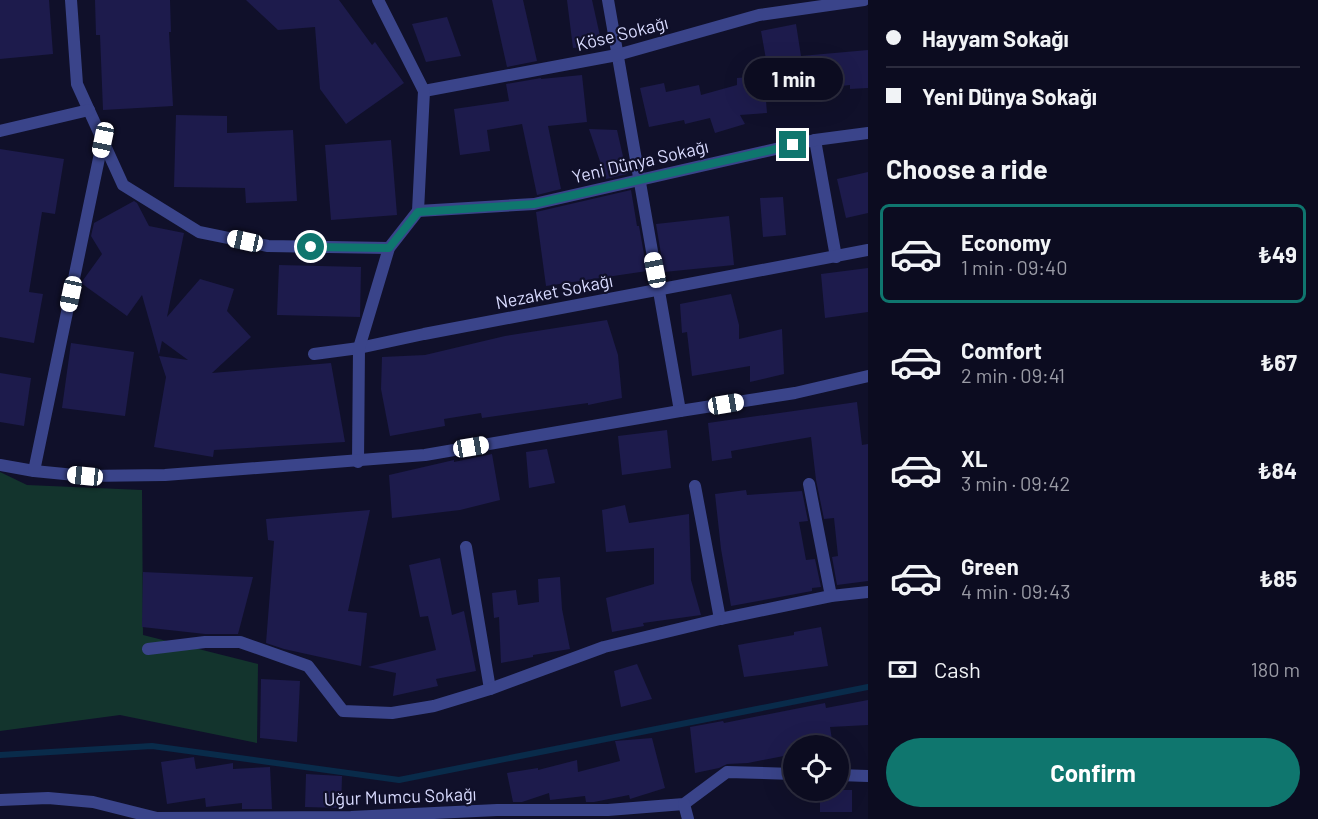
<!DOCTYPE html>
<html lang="en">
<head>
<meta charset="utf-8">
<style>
	:root { --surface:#0c0c20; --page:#151529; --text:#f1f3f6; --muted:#9a9ba5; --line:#2c2c3e; --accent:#0f766e }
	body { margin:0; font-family:Barlow,sans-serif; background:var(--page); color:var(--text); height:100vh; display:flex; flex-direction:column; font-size:22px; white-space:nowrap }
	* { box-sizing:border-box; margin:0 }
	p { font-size:20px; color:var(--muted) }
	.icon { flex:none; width:33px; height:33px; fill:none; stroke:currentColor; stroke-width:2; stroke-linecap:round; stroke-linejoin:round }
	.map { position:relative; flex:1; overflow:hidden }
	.drawer { display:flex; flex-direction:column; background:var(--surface); width:450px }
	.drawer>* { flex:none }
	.top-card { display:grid; align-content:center; height:132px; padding:0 18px; background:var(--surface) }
	.fabs { position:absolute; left:783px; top:735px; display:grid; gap:12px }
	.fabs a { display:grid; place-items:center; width:66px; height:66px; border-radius:50%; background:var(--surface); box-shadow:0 6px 24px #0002,0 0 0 2px var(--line); font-size:30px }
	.end { position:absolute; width:27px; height:27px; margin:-14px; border:8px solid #0f766e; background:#fff; box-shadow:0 0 0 3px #fff }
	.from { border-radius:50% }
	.bubble { position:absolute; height:42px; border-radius:21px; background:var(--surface); box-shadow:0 6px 24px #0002,0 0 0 2px var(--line); font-size:20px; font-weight:700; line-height:42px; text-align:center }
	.car { position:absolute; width:18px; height:36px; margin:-18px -9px; border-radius:8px; box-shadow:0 0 4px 2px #0007; background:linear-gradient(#fff 24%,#345 0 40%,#fff 0 76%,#345 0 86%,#fff 0) }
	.top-card b { display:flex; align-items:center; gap:21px; height:57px; font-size:22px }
	.top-card b+b { border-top:2px solid var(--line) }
	.top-card i { width:15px; height:15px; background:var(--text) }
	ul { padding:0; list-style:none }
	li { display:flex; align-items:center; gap:18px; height:99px; margin:0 12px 9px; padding:0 6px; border:3px solid transparent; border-radius:9px }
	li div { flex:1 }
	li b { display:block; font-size:22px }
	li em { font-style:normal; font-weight:700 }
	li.on { border-color:var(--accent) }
	li>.icon { width:54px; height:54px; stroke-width:1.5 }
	h2 { padding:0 18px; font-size:27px; line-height:72px }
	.pay { display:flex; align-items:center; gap:15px; height:66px; padding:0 18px; font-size:22px }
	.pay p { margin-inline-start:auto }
	.action { display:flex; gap:12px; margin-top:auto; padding:12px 18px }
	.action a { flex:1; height:69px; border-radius:36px; background:var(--accent); color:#fff; font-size:24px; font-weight:700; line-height:69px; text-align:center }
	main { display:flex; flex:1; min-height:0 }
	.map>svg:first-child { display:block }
	.green { fill:#13342d }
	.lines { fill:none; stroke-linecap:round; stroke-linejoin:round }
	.stream { stroke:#092b4a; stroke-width:6 }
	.building { fill:#1d1b4c }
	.service { stroke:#3a448a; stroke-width:12 }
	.minor { stroke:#3a448a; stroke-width:12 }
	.route { stroke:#0f766e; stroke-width:8 }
	.labels { text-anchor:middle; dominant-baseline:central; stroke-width:4.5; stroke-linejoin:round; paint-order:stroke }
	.street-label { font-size:18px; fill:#d9dbff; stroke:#10102a }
</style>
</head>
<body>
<main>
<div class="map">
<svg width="868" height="819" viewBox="0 0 868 819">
	<rect width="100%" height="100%" fill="#10102a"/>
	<polygon class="green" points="0,472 27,485 142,490 143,635 258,664 257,743 120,715 0,731"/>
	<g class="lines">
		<polyline class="stream" points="0,755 152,746 399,780 868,687"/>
	</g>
	<g class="building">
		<polygon points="0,0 49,0 53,54 0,59"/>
		<polygon points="95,0 170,0 171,32 169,32 173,106 103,110 100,35 96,35"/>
		<polygon points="246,0 339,0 372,45 375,42 404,83 346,124 320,89 315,27 278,30"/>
		<polygon points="492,0 523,0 537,61 507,67"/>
		<polygon points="567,0 592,0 602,45 573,48"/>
		<polygon points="447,17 461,56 426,62 412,24"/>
		<polygon points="796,24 801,56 868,50 868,88 850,89 850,85 813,89 811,75 770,82 761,31"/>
		<polygon points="582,75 587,122 548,126 561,189 537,195 522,124 487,130 490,151 460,155 454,109 509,101 506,84 541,78 541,79"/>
		<polygon points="764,76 767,113 740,115 745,124 715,133 710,118 685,124 684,120 649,127 640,88 664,83 666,92 699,85 701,95 737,85 737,78"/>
		<polygon points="176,115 227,116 227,133 293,130 297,201 246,203 245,188 174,187"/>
		<polygon points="589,129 617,130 627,174 606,179"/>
		<polygon points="391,140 397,215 331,220 325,145"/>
		<polygon points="0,149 64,159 55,214 42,212 29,292 43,294 34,343 0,337"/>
		<polygon points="868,172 868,213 846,218 837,179"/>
		<polygon points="631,190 637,226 639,226 647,271 546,286 536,212"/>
		<polygon points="783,197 786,235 763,237 760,198"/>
		<polygon points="134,201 137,203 149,226 184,233 167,317 200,279 234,289 227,311 251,337 212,373 331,363 345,442 214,450 213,457 154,447 166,377 159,356 188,360 162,341 159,355 142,295 127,316 81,283 102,254 91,236 94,223"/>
		<polygon points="729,216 734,265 664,272 656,224"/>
		<polygon points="279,265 361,267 360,317 277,315"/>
		<polygon points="868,268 868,312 825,318 821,274"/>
		<polygon points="731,294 739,325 739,339 782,329 784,374 750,382 750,366 692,376 687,332 682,333 680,304"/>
		<polygon points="607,320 618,355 622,398 588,405 588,403 482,418 481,413 444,419 445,426 390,436 381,389 382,357 425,355 505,336"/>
		<polygon points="71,343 134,352 125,416 62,408"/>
		<polygon points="0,373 31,378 24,426 0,422"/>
		<polygon points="857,402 862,445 868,444 868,581 837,585 832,557 838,556 834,518 824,519 816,480 811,437 731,451 732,458 712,461 708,423"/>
		<polygon points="667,430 671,468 622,475 618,436"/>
		<polygon points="547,449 555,483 529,488 526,452"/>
		<polygon points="492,454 500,500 460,510 392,518 389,475 454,460 454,462"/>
		<polygon points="746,490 747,495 802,491 808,521 799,522 806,560 815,559 821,587 812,588 812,591 731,606 721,549 715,494"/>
		<polygon points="625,505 629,523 689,514 691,580 701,615 643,623 644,626 612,632 606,598 654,584 654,548 606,552 602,510"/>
		<polygon points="370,510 348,611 367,613 361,666 284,649 266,643 274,541 268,540 266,519"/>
		<polygon points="440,558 452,615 464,611 476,671 436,679 438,686 393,696 396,673 368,667 436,650 428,616 420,617 409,565"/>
		<polygon points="143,572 253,577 238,634 205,634 142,627"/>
		<polygon points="560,577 562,609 570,649 533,655 533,657 501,663 499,617 494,618 492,593 516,590 518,605 539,602 538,579"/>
		<polygon points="821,627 828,666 744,677 738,645 794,635 794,632"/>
		<polygon points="637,664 652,699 621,707 614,671"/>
		<polygon points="261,679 300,681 297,742 260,738"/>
		<polygon points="868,700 868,725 830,727 833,746 794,746 794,754 748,763 727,764 719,768 695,773 690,727 723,721 724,723 734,721 825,703 826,708"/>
		<polygon points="652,738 665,788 630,799 629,795 594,802 586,802 585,796 550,800 549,793 522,802 513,802 507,773 538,768 538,770 577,760 578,772 620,761 615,741"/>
		<polygon points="194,757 196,769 233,763 233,769 270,767 272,809 242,809 242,803 206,807 205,798 167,804 161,762"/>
		<polygon points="306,774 342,776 341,808 305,807"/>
		<rect x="820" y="790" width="32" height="22"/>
	</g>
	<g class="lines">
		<polyline class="service" points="466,547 490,689"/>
		<g class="minor">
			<polyline points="71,0 77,84 123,185 199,232 268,246 389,248"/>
			<polyline points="608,0 680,411"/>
			<polyline points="424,91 617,55 759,15 864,0"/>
			<polyline points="0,131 89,110"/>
			<polyline points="815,140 836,257"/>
			<polyline points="418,211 534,204 815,140 868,133"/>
			<polyline points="314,354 359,348 424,334 868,250"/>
			<polyline points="358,462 359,348 389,248 418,211 424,91 378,0"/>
			<polyline points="0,465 34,471 85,476 165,475 425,455 680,411 795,393 868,376"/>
			<polyline points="34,471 103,139"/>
			<polyline points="809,484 831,596"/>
			<polyline points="695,486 720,619"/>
			<polyline points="148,649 205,642 240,642 308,666 343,711 392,713 434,706 490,689 604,647 720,619 831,596 868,592"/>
			<polyline points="838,775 868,776"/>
			<polyline points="0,800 48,798 93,802 157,818 351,817 497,810 608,810 684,804 727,772 794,774"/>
			<polyline points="684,804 688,819"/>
		</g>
	</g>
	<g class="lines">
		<polyline class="route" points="311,247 389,248 418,212 534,204 793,145"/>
	</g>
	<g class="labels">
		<g class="street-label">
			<text transform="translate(622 33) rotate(-14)">Köse Sokağı</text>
			<text transform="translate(640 161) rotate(-13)">Yeni Dünya Sokağı</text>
			<text transform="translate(554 291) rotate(-11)">Nezaket Sokağı</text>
			<text transform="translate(400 796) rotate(-2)">Uğur Mumcu Sokağı</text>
		</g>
	</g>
</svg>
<div class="fabs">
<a><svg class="icon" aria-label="locate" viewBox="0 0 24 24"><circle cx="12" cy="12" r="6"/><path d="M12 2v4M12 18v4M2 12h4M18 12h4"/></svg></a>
</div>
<i class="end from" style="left:311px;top:247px"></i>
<i class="end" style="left:793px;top:145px"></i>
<div class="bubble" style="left:744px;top:58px;width:99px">1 min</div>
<i class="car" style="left:103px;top:140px;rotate:192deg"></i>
<i class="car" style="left:245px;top:241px;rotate:282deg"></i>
<i class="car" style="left:655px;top:270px;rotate:349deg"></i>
<i class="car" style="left:71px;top:294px;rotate:192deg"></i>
<i class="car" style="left:726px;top:404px;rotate:81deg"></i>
<i class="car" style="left:471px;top:447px;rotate:80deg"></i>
<i class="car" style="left:85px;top:476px;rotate:276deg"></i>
</div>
<section class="drawer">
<div class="top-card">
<b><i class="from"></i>Hayyam Sokağı</b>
<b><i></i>Yeni Dünya Sokağı</b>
</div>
<h2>Choose a ride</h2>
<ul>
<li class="on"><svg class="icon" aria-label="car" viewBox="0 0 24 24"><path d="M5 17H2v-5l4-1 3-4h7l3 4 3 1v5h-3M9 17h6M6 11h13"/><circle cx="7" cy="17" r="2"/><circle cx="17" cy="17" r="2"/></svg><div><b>Economy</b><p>1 min · 09:40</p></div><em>₺49</em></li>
<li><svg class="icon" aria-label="car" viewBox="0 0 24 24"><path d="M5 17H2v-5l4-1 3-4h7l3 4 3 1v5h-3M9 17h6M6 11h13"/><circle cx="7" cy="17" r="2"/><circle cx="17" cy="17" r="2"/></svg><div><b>Comfort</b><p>2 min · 09:41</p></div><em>₺67</em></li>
<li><svg class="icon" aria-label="car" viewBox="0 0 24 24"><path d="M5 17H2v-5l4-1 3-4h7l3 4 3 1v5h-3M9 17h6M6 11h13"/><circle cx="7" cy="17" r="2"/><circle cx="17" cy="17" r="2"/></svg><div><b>XL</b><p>3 min · 09:42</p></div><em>₺84</em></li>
<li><svg class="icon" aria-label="car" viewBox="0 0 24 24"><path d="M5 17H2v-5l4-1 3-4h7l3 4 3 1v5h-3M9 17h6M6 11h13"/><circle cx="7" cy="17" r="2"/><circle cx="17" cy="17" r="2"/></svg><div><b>Green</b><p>4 min · 09:43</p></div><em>₺85</em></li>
</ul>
<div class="pay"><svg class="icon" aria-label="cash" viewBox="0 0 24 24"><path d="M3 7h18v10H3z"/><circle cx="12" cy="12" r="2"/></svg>Cash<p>180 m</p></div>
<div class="action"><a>Confirm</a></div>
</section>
</main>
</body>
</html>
